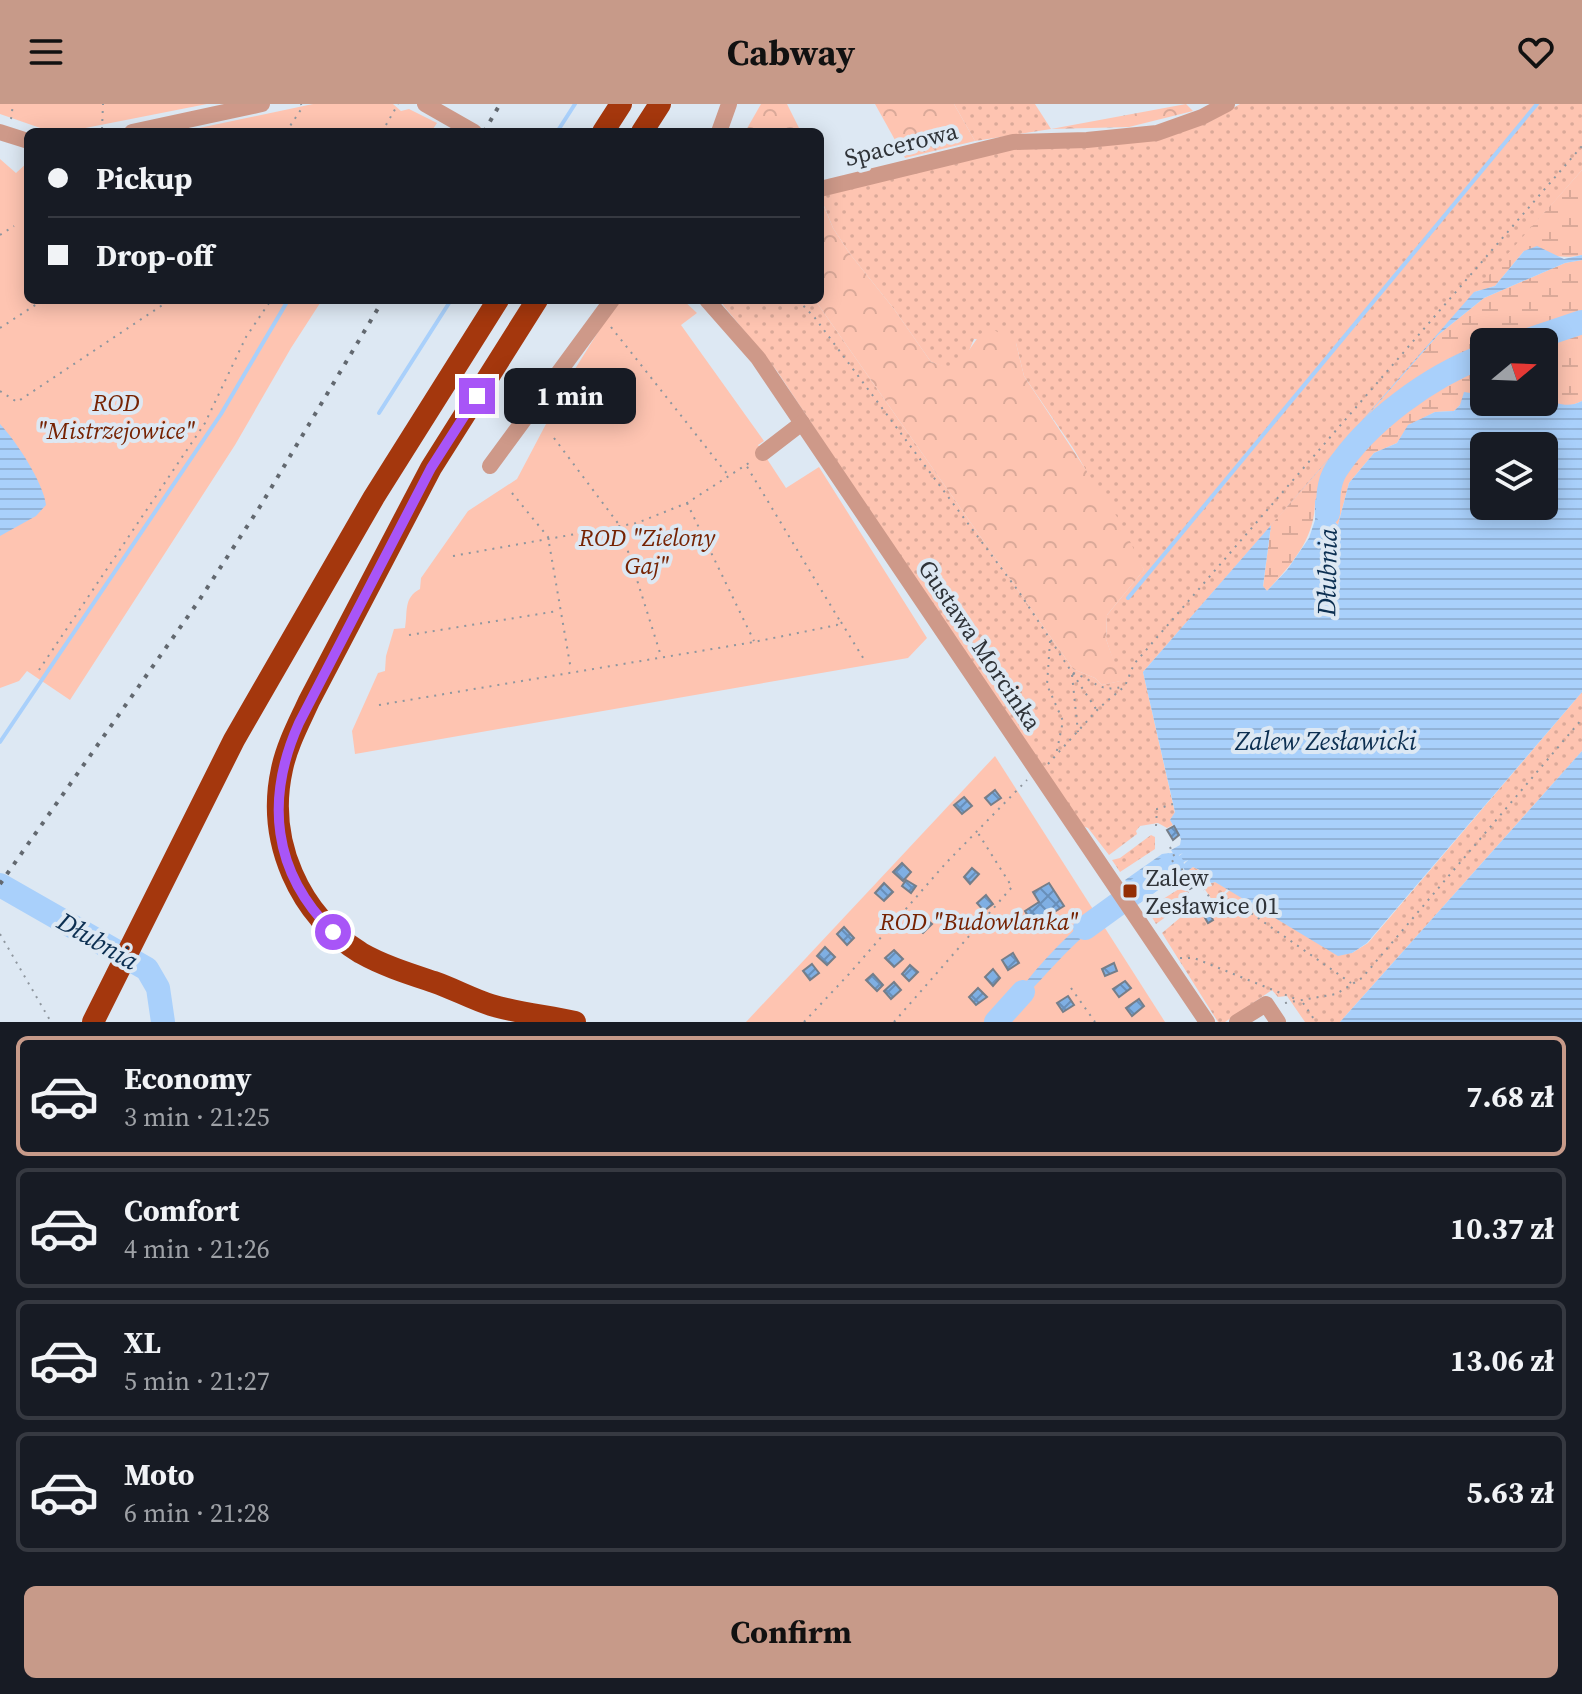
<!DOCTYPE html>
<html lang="en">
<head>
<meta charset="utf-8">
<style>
	:root { --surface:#171b24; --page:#20242c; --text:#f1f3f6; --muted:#9ea1a6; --line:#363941; --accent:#c79a89 }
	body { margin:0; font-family:"Source Serif 4",serif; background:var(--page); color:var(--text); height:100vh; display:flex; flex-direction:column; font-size:30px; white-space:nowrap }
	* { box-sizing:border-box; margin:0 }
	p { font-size:26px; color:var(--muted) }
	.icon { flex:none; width:44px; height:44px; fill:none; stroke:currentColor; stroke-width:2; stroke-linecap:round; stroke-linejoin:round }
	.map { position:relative; height:918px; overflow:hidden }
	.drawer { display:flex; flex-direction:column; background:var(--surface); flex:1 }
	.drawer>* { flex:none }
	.hud { position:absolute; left:24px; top:24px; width:800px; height:176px; border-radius:12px; box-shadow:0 4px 20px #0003; display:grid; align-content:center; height:176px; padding:0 24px; background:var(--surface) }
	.needle { width:52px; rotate:71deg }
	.buttons { position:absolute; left:1470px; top:224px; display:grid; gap:16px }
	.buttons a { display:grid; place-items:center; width:88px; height:88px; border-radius:12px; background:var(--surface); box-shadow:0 4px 20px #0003; font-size:40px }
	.end { position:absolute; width:36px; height:36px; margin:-18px; border:10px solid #a855f7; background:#fff; box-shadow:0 0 0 4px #fff }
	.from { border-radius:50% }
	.bubble { position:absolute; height:56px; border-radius:12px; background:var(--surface); box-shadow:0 4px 20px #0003; font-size:26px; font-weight:700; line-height:56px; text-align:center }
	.hud b { display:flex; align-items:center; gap:28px; height:76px; font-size:30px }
	.hud b+b { border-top:2px solid var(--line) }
	.hud i { width:20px; height:20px; background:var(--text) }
	ul { padding:14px 0 0; list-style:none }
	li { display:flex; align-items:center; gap:24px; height:120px; margin:0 16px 12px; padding:0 8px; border:4px solid var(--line); border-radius:12px }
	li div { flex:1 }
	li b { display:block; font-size:30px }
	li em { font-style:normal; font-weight:700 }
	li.current { border-color:var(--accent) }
	li>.icon { width:72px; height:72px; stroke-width:1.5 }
	.primary-button { display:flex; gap:16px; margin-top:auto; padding:16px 24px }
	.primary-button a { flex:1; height:92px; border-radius:12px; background:var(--accent); color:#111; font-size:32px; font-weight:700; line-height:92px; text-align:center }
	header { display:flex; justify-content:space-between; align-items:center; height:104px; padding:0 24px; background:var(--accent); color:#111; font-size:36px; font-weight:700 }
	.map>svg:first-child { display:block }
	.grass { fill:url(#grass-dots) }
	.forest { fill:url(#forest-crowns) }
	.wetland { fill:url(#wetland-marsh) }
	.green { fill:#fec4b1 }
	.water { fill:url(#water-rules); fill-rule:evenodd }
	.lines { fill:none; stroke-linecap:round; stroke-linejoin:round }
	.stream { stroke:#a9d0fb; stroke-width:4 }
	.river { stroke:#a9d0fb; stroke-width:24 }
	.building { fill:url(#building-cross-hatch); stroke:#757e89; stroke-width:2 }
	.path { stroke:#8e969e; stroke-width:2; stroke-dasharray:2 6; stroke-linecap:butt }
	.minor { stroke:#ce9989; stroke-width:16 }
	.highway { stroke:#a4370d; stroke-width:22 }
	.rail { stroke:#62686f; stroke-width:4; stroke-dasharray:4 8; stroke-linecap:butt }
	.route { stroke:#a855f7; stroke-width:10 }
	.poi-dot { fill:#942e04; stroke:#dde8f3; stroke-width:3 }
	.labels { text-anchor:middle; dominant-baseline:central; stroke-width:8; stroke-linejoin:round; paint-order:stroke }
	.street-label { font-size:24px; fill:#2f3338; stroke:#dde8f3 }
	.park-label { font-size:24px; font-style:italic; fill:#762303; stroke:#dde8f3 }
	.poi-label { font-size:24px; fill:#2f3338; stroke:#dde8f3; text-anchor:start }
	.water-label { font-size:26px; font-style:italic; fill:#0c2f51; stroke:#dde8f3 }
</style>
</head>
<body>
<header><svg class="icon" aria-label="menu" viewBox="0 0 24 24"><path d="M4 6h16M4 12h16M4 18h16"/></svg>Cabway<svg class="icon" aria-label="heart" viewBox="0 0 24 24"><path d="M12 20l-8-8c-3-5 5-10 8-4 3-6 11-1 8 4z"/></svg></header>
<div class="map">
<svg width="1582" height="918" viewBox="0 0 1582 918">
	<defs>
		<pattern id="grass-dots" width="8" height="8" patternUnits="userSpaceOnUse" patternTransform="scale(2)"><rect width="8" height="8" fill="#fec4b1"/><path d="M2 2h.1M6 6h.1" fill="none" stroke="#daa999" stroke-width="1.8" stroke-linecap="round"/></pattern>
		<pattern id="forest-crowns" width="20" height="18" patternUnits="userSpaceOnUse" patternTransform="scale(2)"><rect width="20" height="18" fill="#fec4b1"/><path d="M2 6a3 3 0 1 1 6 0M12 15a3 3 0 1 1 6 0" fill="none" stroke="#daa999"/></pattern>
		<pattern id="wetland-marsh" width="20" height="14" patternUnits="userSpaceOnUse" patternTransform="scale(2)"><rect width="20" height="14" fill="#fec4b1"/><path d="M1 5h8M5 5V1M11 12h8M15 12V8" fill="none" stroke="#daa999"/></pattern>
		<pattern id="water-rules" width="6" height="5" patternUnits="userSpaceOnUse" patternTransform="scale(2)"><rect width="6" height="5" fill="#a9d0fb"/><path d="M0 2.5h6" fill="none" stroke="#92b3d8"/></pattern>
		<pattern id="building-cross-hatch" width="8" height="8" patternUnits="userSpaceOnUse" patternTransform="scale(2)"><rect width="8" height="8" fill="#7fafe3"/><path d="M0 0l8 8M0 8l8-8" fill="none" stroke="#688fb9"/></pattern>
	</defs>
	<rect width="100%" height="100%" fill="#dde8f3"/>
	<g class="grass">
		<polygon points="954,0 1035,0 1051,25 975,37"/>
		<polygon points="1240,0 1582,0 1582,66 1143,568 1175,709 1170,716 1173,721 1167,724 1158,719 1140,722 1136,727 1137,730 1109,751 1088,724 1082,722 945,522 777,267 719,196 815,196 1073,565 1095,574 1102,581 1120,577 1106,535 1107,511 1144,466 1073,344 1024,272 1016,239 974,235 966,254 951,265 931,258 894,205 850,150 833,124 820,92 996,47 1197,22 1209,18"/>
		<polygon points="1582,588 1582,647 1340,918 1305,918 1287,892 1278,893 1272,886 1225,918 1218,918 1162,829 1194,802 1197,803 1209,819 1213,816 1211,812 1215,809 1211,803 1230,786 1352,849 1368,839"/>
		<polygon points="1151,731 1155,733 1155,745 1120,768 1112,756 1120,754"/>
		<polygon points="1193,763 1203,768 1209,777 1207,783 1212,782 1211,779 1215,778 1228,784 1214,799 1194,769 1186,768"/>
		<polygon points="1179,785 1189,788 1189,796 1156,820 1147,805"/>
	</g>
	<g class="forest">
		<polygon points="761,0 787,0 801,28 745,28"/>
		<polygon points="875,0 954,0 975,37 905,54"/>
		<polygon points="1186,0 1193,7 1129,23 1051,25"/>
		<path d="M820 93 833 124 850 150 894 205 931 258 951 264C971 251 970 238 989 223L1016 239 1024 272 1121 419 1144 466 1107 511 1106 535 1121 577 1102 581 1095 574 1073 565 815 196H820Z"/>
	</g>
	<g class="wetland">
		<path d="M1582 66V151C1562 156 1544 149 1524 147L1495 182 1474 188Z"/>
		<path d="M1582 156V297C1569 304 1558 302 1544 297V238H1484V291L1460 301 1454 307 1435 308 1409 321 1397 339 1374 349 1349 379 1338 421 1333 416V383L1315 397C1315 435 1292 460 1267 487L1263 483 1271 421 1438 231 1484 194 1565 159Z"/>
	</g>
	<g class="green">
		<polygon points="0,0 207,0 65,28 49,27 0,10"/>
		<polygon points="313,0 393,0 401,7 409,5 437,19 431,28 180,28"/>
		<polygon points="0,55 16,69 28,58 28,196 322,196 291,244 235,341 70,596 27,567 19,577 0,584"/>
		<path d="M618 196H683L697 209 681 221 764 337 758 341 786 384 819 363 927 534 908 554 355 650 352 627 378 569 385 567 386 552 394 525 405 524C408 508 403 494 420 485L421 474 468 407 517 375 575 265Z"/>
		<polygon points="995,652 1165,918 746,918"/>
	</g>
	<g class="water">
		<path d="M1537 142 1564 155 1582 151V156L1565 159 1484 194 1438 231 1271 421 1263 482 1267 487 1287 466 1309 434 1315 416V397L1326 373 1333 383V416L1338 421 1349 379 1374 349 1397 339 1408 321 1435 308 1454 307 1460 301 1464 288 1484 291V298C1503 298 1526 296 1544 297 1558 298 1567 305 1582 297V588L1367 839 1352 849 1338 852 1215 778 1211 779 1202 767 1193 763 1186 768 1182 762 1188 756 1178 761 1174 756 1183 749 1175 753 1171 746 1180 741 1181 735 1170 716 1175 708 1143 568 1474 188 1495 182 1524 147ZM1484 342H1544V402H1484Z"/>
		<path d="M0 320C16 337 43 378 46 401L36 412 0 432Z"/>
		<polygon points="1582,647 1582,918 1340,918"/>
		<polygon points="1169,749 1172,754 1169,757 1172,765 1137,789 1179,764 1182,769 1140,799 1125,776 1162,750"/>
		<path d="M1106 796 1116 810C1072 832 1043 880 1004 911 1029 866 1069 831 1106 796Z"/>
	</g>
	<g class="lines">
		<g class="stream">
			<polyline points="557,28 575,0"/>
			<polyline points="379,309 451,196"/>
			<polyline points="1128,494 1537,0"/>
			<polyline points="0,638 221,310 287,198"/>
		</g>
		<g class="river">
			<polyline points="1522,238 1582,218"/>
			<path d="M1328 409C1328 394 1328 379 1336 366 1367 318 1430 272 1484 252"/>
			<polyline points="0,781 147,865 158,884 163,918"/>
			<polyline points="1085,824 1172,761"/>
			<polyline points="996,918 1023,888"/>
		</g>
	</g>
	<g class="building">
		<polygon points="995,686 1001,694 991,701 985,694"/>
		<polygon points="964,693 972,702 962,710 954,701"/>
		<polygon points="1174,722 1179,731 1173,736 1167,726"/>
		<polygon points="902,759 911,768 903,777 893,768"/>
		<polygon points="972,764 979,770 970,780 964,773"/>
		<polygon points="1192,772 1198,780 1190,785 1184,778"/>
		<polygon points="906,776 916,782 911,789 902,782"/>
		<polygon points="884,779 893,788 884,797 875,789"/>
		<polygon points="1049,779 1064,802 1033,821 1025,807 1039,798 1033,788"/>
		<polygon points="986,791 993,800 984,807 977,799"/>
		<polygon points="1210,801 1215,809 1211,812 1213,816 1208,819 1201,807"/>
		<polygon points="925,814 932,820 923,829 917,824"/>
		<polygon points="844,823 854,834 847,841 837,830"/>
		<polygon points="825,843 835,853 827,861 817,852"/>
		<polygon points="894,846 903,855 894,863 885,854"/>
		<polygon points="1013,849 1019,859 1008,866 1002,856"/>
		<polygon points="1114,859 1117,867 1105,872 1102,865"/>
		<polygon points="812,860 819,869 810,876 803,867"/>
		<polygon points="910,861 918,868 909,877 902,870"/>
		<polygon points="993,865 1000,874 993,882 985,873"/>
		<polygon points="873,870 883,881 877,887 866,876"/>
		<polygon points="1125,877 1131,884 1119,893 1113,885"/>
		<polygon points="894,878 901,886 891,895 884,887"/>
		<polygon points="978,884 987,893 976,901 969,893"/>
		<polygon points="1068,892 1074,901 1063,908 1057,899"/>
		<polygon points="1139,895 1144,902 1132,912 1126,904"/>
	</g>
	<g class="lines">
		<g class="path">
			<polyline points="11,15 13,0"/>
			<polyline points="102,25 103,0"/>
			<polyline points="286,28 302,4 301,0"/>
			<polyline points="382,28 398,0"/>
			<polyline points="0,131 14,122"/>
			<polyline points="798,196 815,214 1019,488 1096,605"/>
			<polyline points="611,223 728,371"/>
			<polyline points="0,224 43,196"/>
			<polyline points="0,287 17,298 170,196"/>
			<polyline points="554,334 620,422 661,552"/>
			<polyline points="512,389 548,433 571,566"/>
			<polyline points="687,399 754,537"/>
			<polyline points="453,452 637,419 687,399 752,357"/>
			<polyline points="841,518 865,557"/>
			<polyline points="409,531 558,507"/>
			<polyline points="1050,537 1047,581 1063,617 1056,651"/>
			<polyline points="39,566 205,319 246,233 271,196"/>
			<path d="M1073 569C1096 576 1098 590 1125 582"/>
			<polyline points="1072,571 1078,628"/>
			<polyline points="379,601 754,538 837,521 840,517 746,361"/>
			<polyline points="1048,660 1099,604 1125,582 1134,560 1582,42"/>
			<polyline points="1156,722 1157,705 1173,700"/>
			<polyline points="1170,743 1175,754 1172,756 1176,764 1180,762 1184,769 1194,770 1214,800 1229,785"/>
			<polyline points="1225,791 1351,879"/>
			<polyline points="0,830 51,918"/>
			<polyline points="1180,854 1194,854 1298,896"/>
			<polyline points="1071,884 1095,918"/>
			<polyline points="1285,899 1336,890 1362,874 1582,615"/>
			<polyline points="1303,899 1316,918"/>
			<polyline points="804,918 849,870 946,759 1027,676"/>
			<polyline points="894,918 1012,783 978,729"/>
		</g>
		<g class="minor">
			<polyline points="425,0 474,28"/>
			<polyline points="0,28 28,37"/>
			<polyline points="132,28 262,0"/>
			<polyline points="719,28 729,0"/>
			<polyline points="820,85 1013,38 1087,36 1157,29 1202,13 1227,0"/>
			<polyline points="707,196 758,254 1207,918"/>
			<polyline points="763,349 802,319"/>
			<polyline points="490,362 612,196"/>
			<polyline points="1237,918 1266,900 1278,918"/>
		</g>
		<g class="highway">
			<polyline points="603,28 621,0"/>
			<polyline points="642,28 660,0"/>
			<path d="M537 196 431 364 309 597C299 619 287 641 282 665 266 737 299 811 361 849 384 862 410 870 434 878 454 885 472 895 491 901 518 909 548 912 575 918"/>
			<polyline points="93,918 234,636 374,393 498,196"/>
		</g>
		<g class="rail">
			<polyline points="484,28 500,0"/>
			<polyline points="0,780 198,498 261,401 383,196"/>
		</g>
	</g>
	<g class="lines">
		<path class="route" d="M333 828C272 768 265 695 299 619L431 364 477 292"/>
	</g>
	<rect class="poi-dot" x="1122" y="779" width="16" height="16" rx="4"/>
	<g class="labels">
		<g class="street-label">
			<text transform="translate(901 40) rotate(-14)">Spacerowa</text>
			<text transform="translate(980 541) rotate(56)">Gustawa Morcinka</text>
		</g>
		<g class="park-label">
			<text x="116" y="298">ROD<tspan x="116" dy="28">"Mistrzejowice"</tspan></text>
			<text x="647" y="433">ROD "Zielony<tspan x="647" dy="28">Gaj"</tspan></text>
			<text x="979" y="817">ROD "Budowlanka"</text>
		</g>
		<g class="poi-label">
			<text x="1146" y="773">Zalew<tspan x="1146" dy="28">Zesławice 01</tspan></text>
		</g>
		<g class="water-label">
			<text transform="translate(1327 468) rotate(-89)">Dłubnia</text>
			<text x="1326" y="637">Zalew Zesławicki</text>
			<text transform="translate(98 837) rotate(30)">Dłubnia</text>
		</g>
	</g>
</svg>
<div class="buttons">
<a><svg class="needle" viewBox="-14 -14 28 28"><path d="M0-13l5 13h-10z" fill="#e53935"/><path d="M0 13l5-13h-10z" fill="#9ea1a6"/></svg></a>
<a><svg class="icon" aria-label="layers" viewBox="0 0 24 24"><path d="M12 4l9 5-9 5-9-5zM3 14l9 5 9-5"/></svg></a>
</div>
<i class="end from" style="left:333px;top:828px"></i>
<i class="end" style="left:477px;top:292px"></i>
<div class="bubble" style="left:504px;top:264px;width:132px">1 min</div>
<div class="hud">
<b><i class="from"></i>Pickup</b>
<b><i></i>Drop-off</b>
</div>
</div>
<section class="drawer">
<ul>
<li class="current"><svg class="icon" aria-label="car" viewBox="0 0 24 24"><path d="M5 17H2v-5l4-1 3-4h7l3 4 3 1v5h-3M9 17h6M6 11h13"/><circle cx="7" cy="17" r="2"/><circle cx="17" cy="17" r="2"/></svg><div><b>Economy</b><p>3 min · 21:25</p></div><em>7.68 zł</em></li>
<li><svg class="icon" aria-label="car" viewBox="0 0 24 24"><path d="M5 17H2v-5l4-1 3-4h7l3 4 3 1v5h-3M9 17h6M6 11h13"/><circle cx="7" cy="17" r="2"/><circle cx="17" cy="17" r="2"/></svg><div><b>Comfort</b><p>4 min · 21:26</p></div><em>10.37 zł</em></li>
<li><svg class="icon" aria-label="car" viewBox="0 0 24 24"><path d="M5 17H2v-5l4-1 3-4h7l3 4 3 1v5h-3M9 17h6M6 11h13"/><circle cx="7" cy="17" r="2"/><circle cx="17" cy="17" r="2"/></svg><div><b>XL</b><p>5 min · 21:27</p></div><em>13.06 zł</em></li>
<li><svg class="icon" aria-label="car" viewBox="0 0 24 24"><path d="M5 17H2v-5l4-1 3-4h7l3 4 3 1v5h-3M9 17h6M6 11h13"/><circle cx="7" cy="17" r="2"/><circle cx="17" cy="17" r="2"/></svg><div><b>Moto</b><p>6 min · 21:28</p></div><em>5.63 zł</em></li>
</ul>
<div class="primary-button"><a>Confirm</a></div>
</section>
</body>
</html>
